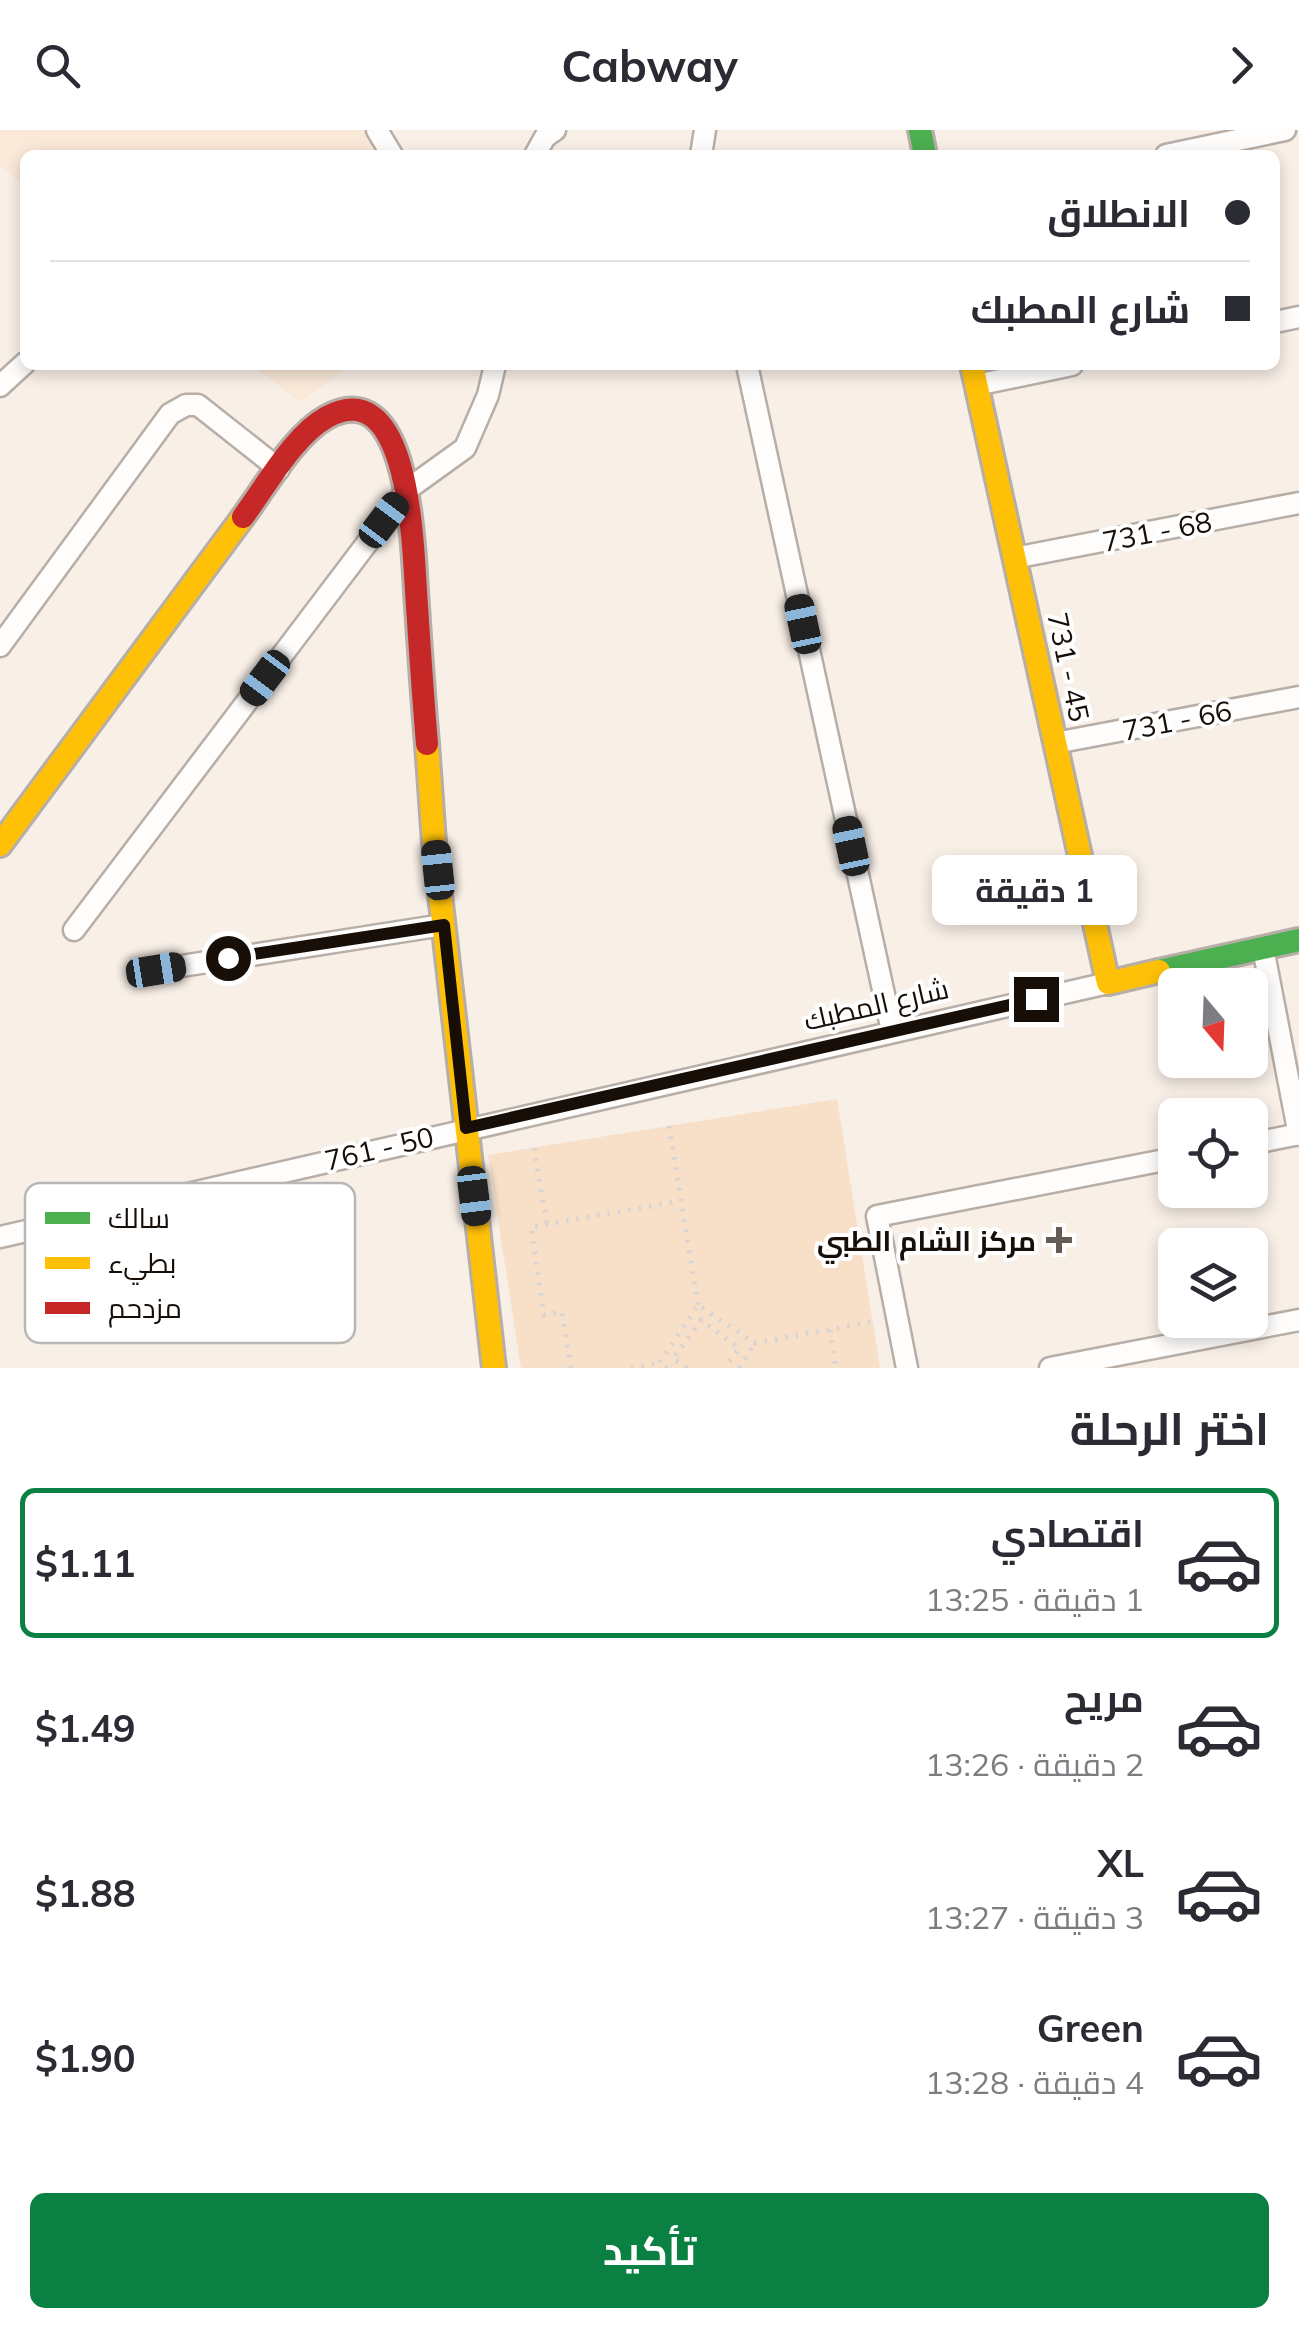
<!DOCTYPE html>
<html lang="ar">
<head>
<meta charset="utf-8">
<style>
	:root { --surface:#fff; --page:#f7f7f7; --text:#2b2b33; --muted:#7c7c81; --line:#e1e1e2; --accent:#0b8043 }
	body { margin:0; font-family:Mulish,Cairo,sans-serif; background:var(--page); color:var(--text); direction:rtl; height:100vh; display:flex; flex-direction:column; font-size:38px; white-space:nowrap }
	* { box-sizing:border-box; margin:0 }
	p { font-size:32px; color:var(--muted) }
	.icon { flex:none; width:55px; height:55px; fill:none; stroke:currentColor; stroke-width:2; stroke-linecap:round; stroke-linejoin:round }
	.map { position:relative; height:1238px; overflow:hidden; direction:ltr }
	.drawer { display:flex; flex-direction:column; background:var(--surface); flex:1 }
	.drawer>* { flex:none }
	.hud { position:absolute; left:20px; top:20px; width:1260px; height:220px; border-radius:15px; box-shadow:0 5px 15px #0003; direction:rtl; display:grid; align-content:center; height:220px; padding:0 30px; background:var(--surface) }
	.needle { width:65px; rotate:161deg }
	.controls { position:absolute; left:1158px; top:838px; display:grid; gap:20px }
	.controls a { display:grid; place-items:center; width:110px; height:110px; border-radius:15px; background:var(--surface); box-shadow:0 5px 15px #0003; font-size:50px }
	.end { position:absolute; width:45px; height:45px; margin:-22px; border:12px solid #160e07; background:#fff; box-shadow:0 0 0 5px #fff }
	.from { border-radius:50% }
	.bubble { position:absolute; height:70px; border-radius:15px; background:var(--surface); box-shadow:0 5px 15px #0003; font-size:32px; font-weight:700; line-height:70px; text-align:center; direction:rtl }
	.car { position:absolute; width:30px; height:60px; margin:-30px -15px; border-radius:12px; box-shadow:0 0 8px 2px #0007; background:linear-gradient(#222 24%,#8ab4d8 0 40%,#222 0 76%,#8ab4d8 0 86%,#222 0) }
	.hud b { display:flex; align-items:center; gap:35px; height:95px; font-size:38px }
	.hud b+b { border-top:2px solid var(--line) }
	.hud i { width:25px; height:25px; background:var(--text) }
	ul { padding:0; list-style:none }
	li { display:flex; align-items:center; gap:30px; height:150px; margin:0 20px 15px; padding:0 10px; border:5px solid transparent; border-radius:15px }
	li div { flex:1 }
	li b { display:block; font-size:38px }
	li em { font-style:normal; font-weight:700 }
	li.active { border-color:var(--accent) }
	li>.icon { width:90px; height:90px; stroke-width:1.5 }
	h2 { padding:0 30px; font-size:45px; line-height:120px }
	.primary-button { display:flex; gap:20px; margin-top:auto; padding:20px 30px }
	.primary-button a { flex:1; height:115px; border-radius:15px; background:var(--accent); color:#fff; font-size:40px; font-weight:700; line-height:115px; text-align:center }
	header { display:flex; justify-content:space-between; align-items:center; height:130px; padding:0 30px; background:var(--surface); font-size:45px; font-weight:700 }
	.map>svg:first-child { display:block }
	.built { fill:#fae8d8 }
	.green { fill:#f7dfc8 }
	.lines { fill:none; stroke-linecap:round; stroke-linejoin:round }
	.street-casing { stroke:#b7aea7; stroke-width:25 }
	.fast-casing { stroke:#b7aea7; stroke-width:28 }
	.slow-casing { stroke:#b7aea7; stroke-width:28 }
	.jam-casing { stroke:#b7aea7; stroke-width:28 }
	.path { stroke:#d7d4d2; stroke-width:5; stroke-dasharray:2.5 8; stroke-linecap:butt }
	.street { stroke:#fefdfb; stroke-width:20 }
	.fast { stroke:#4caf50; stroke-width:22 }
	.slow { stroke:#ffc107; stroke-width:22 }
	.jam { stroke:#c62828; stroke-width:22 }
	.route { stroke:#160e07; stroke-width:12 }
	.poi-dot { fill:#655d55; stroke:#fff; stroke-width:4 }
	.labels { text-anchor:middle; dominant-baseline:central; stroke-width:8; stroke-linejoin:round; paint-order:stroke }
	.street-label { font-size:28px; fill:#160e07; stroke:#fff }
	.poi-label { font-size:28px; font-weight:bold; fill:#160e07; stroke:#fff; text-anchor:end }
	.key { fill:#fff; stroke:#b9b7b5; stroke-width:2.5 }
	.key-label { font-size:28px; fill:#160e07 }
</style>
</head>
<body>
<header><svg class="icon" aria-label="forward" viewBox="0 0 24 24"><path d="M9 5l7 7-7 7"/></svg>Cabway<svg class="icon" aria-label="search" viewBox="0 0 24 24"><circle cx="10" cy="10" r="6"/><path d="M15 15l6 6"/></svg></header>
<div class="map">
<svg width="1299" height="1238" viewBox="0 0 1299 1238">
	<rect width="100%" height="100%" fill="#f8efe7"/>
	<g class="built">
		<polygon points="0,0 384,0 399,25 25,25 25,55 0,36"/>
		<polygon points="252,235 351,235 300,272"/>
	</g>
	<polygon class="green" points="837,969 880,1238 521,1238 488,1025"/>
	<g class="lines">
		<defs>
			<g id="street">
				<polyline points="377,0 392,25"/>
				<polyline points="535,25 545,7 555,0"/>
				<polyline points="701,25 705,0"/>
				<polyline points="1166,25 1285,0"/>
				<polyline points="1275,192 1299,187"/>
				<polyline points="747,235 892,901"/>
				<polyline points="976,255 1072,235"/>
				<polyline points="0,256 25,233"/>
				<polyline points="1014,428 1299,373"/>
				<polyline points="0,516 170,284 186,275 198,275 279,339"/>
				<polyline points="1055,613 1299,567"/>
				<polyline points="74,800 408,359 465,318 488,265 495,235"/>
				<polyline points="1263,818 1299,1005"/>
				<polyline points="156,840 443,795"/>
				<polyline points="1250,1014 1299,1004"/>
				<polyline points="0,1107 1108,853"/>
				<polyline points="907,1238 877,1086 1175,1028"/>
				<polyline points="1050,1238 1299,1190"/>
			</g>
			<g id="fast">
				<polyline points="920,0 925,25"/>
				<polyline points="1159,841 1299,810"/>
			</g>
			<g id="slow">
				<polyline points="972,235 1108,853 1159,841"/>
				<polyline points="427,614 434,712 494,1238"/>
				<polyline points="0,715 243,387"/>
			</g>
			<path id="jam" d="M243 387C266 356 294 305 327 287 414 240 413 432 417 476 420 522 423 568 427 614"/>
		</defs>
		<use href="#street" class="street-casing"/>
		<use href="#fast" class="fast-casing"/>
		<use href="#slow" class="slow-casing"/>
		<use href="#jam" class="jam-casing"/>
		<g class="path">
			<polyline points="669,996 698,1175"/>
			<polyline points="534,1018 547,1094"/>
			<polyline points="830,1200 836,1238"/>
			<polyline points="571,1238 562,1182 544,1185 531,1097 680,1071"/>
			<polyline points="631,1238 659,1233"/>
			<polyline points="667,1238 659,1233 698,1175 755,1213 877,1191"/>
			<polyline points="687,1238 673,1229 701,1190 739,1218 724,1238"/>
			<polyline points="739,1238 755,1213"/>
		</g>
		<use href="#street" class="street"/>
		<use href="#fast" class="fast"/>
		<use href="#slow" class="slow"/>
		<use href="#jam" class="jam"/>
	</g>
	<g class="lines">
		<polyline class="route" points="228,828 444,795 466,998 1036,869"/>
	</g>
	<path class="poi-dot" d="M1054 1095h10v10h10v10h-10v10h-10v-10h-10v-10h10z"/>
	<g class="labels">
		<g class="street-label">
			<text transform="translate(1157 401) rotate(-11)">731 - 68</text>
			<text transform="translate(1069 537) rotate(78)">731 - 45</text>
			<text transform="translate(1177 590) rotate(-11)">731 - 66</text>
			<text transform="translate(876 874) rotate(-13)">شارع المطبك</text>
			<text transform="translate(379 1018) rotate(-13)">761 - 50</text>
		</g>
		<g class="poi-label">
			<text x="1036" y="1110">مركز الشام الطبي</text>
		</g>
	</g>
	<rect x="25" y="1053" width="330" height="160" rx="15" class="key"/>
	<rect x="45" y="1082" width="45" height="12" fill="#4caf50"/>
	<rect x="45" y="1127" width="45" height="12" fill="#ffc107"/>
	<rect x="45" y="1172" width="45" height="12" fill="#c62828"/>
	<g class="key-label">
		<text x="108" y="1098">سالك</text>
		<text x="108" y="1143">بطيء</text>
		<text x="108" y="1188">مزدحم</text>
	</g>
</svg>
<div class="controls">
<a><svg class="needle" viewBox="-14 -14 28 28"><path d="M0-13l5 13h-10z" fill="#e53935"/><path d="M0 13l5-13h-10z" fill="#7c7c81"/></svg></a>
<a><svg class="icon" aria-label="locate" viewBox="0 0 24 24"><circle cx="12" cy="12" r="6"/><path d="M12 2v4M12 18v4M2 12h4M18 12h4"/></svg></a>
<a><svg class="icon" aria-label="layers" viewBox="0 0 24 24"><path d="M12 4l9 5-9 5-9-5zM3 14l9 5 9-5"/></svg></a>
</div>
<i class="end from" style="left:228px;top:828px"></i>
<i class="end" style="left:1036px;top:869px"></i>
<div class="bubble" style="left:932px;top:725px;width:205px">1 دقيقة</div>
<i class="car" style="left:384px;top:390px;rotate:37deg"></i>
<i class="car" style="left:803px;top:494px;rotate:348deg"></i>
<i class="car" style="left:265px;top:548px;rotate:217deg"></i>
<i class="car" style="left:851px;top:716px;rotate:348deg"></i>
<i class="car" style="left:438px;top:740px;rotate:354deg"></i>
<i class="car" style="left:156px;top:840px;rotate:81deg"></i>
<i class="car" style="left:474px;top:1066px;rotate:173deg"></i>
<div class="hud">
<b><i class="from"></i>الانطلاق</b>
<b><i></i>شارع المطبك</b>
</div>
</div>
<section class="drawer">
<h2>اختر الرحلة</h2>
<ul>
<li class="active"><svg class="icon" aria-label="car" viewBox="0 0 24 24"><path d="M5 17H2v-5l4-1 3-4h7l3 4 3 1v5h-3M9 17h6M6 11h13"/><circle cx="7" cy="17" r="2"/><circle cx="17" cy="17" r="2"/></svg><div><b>اقتصادي</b><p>1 دقيقة · 13:25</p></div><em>$1.11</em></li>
<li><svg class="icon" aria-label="car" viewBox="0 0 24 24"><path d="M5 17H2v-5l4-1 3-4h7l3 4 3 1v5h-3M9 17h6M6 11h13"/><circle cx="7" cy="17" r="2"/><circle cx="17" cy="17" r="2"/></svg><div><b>مريح</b><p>2 دقيقة · 13:26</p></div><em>$1.49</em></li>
<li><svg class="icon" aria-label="car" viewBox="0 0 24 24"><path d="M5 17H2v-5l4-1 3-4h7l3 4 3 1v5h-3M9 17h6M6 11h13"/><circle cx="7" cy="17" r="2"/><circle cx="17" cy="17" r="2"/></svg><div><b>XL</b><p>3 دقيقة · 13:27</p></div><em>$1.88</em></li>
<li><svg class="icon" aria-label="car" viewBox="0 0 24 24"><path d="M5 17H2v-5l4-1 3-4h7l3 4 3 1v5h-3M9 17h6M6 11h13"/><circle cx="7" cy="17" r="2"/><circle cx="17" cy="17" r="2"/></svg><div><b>Green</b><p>4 دقيقة · 13:28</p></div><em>$1.90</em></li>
</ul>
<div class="primary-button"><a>تأكيد</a></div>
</section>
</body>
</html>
